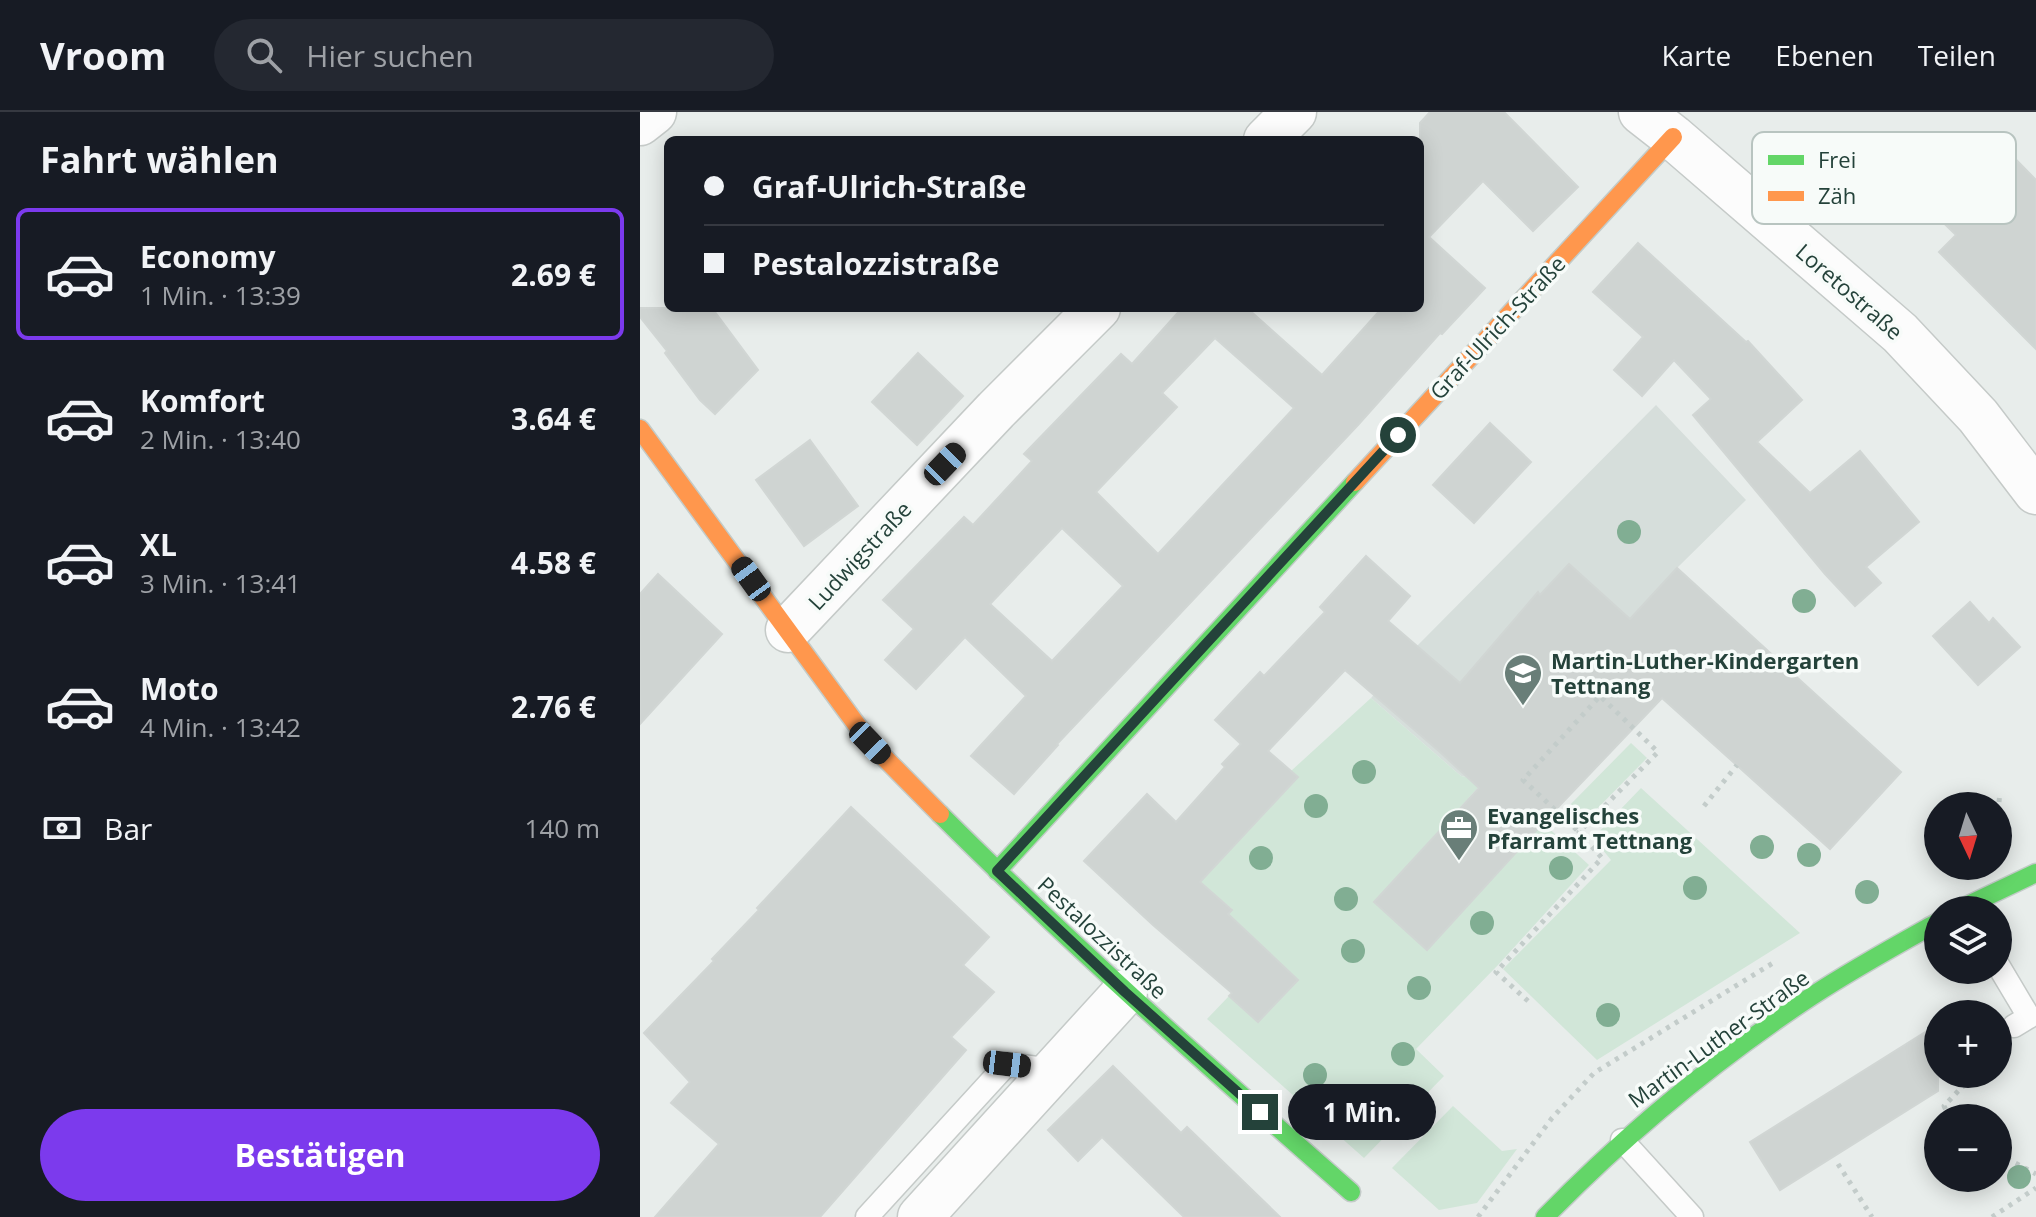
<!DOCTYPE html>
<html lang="de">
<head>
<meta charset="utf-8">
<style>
	:root { --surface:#171b24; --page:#242831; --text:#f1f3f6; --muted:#9ea1a6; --line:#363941; --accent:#7c3aed }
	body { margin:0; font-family:"Open Sans",sans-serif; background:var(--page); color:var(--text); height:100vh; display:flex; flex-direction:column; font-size:30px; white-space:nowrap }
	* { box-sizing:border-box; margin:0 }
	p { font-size:26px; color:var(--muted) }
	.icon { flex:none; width:44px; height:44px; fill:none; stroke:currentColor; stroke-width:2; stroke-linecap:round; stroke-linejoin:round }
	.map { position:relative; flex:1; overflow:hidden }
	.details { display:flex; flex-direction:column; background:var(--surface); width:640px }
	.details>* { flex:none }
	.guide { position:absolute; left:24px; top:24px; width:760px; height:176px; border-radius:12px; box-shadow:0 4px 20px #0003; display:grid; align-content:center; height:176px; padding:0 40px; background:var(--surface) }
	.needle { width:52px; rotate:176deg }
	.controls { position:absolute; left:1284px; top:680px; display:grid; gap:16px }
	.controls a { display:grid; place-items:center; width:88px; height:88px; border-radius:50%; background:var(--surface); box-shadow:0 4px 20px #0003; font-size:40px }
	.end { position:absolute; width:36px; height:36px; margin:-18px; border:10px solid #24423a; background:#fff; box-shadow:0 0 0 4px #fff }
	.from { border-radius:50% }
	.bubble { position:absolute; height:56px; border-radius:28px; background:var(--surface); box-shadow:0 4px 20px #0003; font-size:26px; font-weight:700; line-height:56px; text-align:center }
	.car { position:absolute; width:24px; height:48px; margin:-24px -12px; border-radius:10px; box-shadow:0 0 6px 2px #0007; background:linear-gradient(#222 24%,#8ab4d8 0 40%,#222 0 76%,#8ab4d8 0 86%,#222 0) }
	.guide b { display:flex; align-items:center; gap:28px; height:76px; font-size:30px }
	.guide b+b { border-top:2px solid var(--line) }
	.guide i { width:20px; height:20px; background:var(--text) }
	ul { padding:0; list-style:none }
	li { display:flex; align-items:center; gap:24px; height:132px; margin:0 16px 12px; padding:0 24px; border:4px solid transparent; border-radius:12px }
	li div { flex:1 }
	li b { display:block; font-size:30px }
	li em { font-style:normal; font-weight:700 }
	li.active { border-color:var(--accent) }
	li>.icon { width:72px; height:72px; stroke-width:1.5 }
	h2 { padding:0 40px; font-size:36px; line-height:96px }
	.pay { display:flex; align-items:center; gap:20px; height:88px; padding:0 40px; font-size:30px }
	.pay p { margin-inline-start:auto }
	.primary-button { display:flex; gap:16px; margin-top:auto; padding:16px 40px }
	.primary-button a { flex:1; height:92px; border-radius:48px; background:var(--accent); color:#fff; font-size:32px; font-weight:700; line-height:92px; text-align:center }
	header { display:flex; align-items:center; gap:48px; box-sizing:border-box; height:112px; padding:0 40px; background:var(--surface); border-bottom:2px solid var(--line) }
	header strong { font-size:38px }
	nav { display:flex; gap:44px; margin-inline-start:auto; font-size:28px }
	.search { width:560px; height:72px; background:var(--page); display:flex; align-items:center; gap:20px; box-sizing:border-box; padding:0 28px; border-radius:44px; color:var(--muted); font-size:30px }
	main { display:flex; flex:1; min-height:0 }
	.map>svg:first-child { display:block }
	.built { fill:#d6dedb }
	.green { fill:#d1e6d8 }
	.building { fill:#cfd4d2; stroke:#d1d6d4; stroke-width:2; fill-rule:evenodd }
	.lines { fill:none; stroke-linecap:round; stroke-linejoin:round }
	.lane-casing { stroke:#c5cac8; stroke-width:25 }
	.street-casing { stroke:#c5cac8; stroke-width:47 }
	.fast-casing { stroke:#c3cbc8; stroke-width:21 }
	.slow-casing { stroke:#c3cbc8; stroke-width:21 }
	.path { stroke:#c3ccca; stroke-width:5; stroke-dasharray:4 6; stroke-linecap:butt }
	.lane { stroke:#fcfcfc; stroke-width:22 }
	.street { stroke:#fcfcfc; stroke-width:44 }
	.fast { stroke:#63d668; stroke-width:18 }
	.slow { stroke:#ff974d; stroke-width:18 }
	.tree { fill:#81ae93 }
	.route { stroke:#24423a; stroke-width:10 }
	.labels { text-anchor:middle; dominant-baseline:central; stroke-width:7; stroke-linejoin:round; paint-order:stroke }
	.street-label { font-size:22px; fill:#24423a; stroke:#f7fbf9 }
	.poi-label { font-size:22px; font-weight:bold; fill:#24423a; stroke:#f7fbf9; text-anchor:start }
	.key { fill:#f7fbf9; stroke:#b8c4c0; stroke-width:2 }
	.key-label { font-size:22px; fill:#24423a }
</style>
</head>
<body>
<header>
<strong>Vroom</strong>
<div class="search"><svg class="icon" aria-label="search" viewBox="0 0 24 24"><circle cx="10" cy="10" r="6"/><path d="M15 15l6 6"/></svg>Hier suchen</div>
<nav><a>Karte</a><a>Ebenen</a><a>Teilen</a></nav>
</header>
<main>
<section class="details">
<h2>Fahrt wählen</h2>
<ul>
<li class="active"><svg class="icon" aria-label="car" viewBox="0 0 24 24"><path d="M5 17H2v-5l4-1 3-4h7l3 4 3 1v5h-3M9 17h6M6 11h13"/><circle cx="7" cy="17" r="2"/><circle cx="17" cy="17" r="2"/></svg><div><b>Economy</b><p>1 Min. · 13:39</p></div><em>2.69 €</em></li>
<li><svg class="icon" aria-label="car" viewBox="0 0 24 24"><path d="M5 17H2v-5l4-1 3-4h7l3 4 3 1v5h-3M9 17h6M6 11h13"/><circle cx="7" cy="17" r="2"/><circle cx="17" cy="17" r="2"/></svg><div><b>Komfort</b><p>2 Min. · 13:40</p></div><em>3.64 €</em></li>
<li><svg class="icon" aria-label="car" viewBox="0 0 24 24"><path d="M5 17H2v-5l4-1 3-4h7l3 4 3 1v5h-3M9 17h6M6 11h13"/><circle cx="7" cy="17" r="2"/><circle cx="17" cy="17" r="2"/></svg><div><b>XL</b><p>3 Min. · 13:41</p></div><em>4.58 €</em></li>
<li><svg class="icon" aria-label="car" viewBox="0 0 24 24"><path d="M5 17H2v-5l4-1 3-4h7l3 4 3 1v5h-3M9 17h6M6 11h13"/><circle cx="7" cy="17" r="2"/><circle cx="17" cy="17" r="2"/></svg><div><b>Moto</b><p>4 Min. · 13:42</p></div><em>2.76 €</em></li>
</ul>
<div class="pay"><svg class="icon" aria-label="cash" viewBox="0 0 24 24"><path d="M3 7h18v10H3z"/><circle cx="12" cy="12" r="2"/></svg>Bar<p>140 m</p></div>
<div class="primary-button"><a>Bestätigen</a></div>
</section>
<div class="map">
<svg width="1396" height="1105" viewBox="0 0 1396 1105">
	<rect width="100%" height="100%" fill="#e8edeb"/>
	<polygon class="built" points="1016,293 1106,388 1037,456 844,669 821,664 731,586 777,534"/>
	<g class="green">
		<polygon points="731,586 821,664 844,669 734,790 786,837 903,711 949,753 858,853 776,937 804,964 724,1046 567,907 589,884 618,910 657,868 579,812 592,797 560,770 658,665 651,659"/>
		<polygon points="991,631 1007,646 942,712 926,697"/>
		<polygon points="1001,676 1160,821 957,948 863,857 971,748 953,726"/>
		<polygon points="813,994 862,1039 877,1037 837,1091 799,1098 752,1056"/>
	</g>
	<g class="building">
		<path d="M790 0H864L938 75 893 119 843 69 789 125 845 176 802 222 800 221 718 313 417 632 418 633 374 682 331 644 386 584 325 525 276 577 245 548 274 517 243 488 324 405 333 413 392 349 384 342 481 242 492 252 542 196H607L682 263 742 196H780V11ZM575 226 654 296 518 442 456 380 537 295 522 281ZM422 416 483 474 412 549 350 492Z"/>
		<polygon points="1350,21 1396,68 1396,237 1299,140 1316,123 1281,89"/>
		<polygon points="998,131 1106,230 1108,229 1162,288 1117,330 1170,381 1220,339 1279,410 1226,455 1241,471 1215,494 1185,462 1053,303 1071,287 1034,248 1002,284 974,258 1003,225 953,180"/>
		<polygon points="0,196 72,196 118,258 75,302 60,288 25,241 27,239 0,205"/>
		<polygon points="278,241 323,284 277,333 232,290"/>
		<polygon points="850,311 891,350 834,411 793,373"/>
		<polygon points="170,328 218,394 164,434 116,368"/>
		<polygon points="726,444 770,484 748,509 820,571 898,480 900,483 929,452 990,507 1037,456 1261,660 1190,737 1022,586 903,711 787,838 734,790 839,676 800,640 705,558 628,639 658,665 560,770 592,798 588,802 658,868 618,910 589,884 592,881 513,813 444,749 507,682 536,710 585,655 582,652 601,632 575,608 620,560 624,564 685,500 680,495"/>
		<polygon points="18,462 82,522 0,612 0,482"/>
		<polygon points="1330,490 1349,511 1353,506 1380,535 1338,573 1293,524"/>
		<polygon points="211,695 349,825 323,853 354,880 311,925 326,938 180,1105 15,1105 79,1032 31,991 50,970 4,921 74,849 72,847 119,798 117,796"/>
		<polygon points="1298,912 1298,979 1140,1078 1110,1030"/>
		<polygon points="473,954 541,1021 547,1015 640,1105 544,1105 462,1025 438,1049 408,1018"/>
	</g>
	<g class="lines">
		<defs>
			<g id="lane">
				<polyline points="1358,853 1389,905 1374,914"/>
				<polyline points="982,1028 1052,1105"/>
				<polyline points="227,1105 367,952 412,958"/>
			</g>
			<g id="street">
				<polyline points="1001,0 1033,25 1260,221 1338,304 1396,380"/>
				<polyline points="0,11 14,0"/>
				<polyline points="626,28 654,0"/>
				<polyline points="148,518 356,298 458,196"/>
				<polyline points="280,1105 485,880"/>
			</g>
			<g id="fast">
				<path d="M300 702C432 834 571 957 711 1080"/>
				<polyline points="357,759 715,370"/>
				<polyline points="1318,798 1396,761"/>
				<path d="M905 1105C986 1022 1075 948 1172 884 1213 857 1255 834 1298 810"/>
			</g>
			<g id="slow">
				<polyline points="0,317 230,631 300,702"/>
				<polyline points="715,370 1033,25"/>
			</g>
		</defs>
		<use href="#lane" class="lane-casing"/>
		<use href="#street" class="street-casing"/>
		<use href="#fast" class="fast-casing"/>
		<use href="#slow" class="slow-casing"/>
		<g class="path">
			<polyline points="1064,694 1097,653"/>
			<polyline points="1358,700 1360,680"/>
			<polyline points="888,889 856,860 962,746 939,720 1018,640 960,584 883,668 939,720"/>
			<polyline points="1310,1006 1304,994 1322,975 1345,962"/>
			<polyline points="1358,1042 1396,1062"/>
			<polyline points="1198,1052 1232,1105"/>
			<polyline points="838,1105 912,1006 954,961 1133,851"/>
			<polyline points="1352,1105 1396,1076"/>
		</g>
		<use href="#lane" class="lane"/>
		<use href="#street" class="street"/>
		<use href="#fast" class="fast"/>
		<use href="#slow" class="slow"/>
	</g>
	<g class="tree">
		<circle cx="989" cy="420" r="12"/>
		<circle cx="1164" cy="489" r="12"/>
		<circle cx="724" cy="660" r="12"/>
		<circle cx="676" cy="694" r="12"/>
		<circle cx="1122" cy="735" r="12"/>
		<circle cx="1169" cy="743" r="12"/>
		<circle cx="621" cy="746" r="12"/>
		<circle cx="921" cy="756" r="12"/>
		<circle cx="1055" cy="776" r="12"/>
		<circle cx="1227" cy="780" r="12"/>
		<circle cx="706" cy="787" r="12"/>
		<circle cx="842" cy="811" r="12"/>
		<circle cx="713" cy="839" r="12"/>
		<circle cx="779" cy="876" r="12"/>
		<circle cx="968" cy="903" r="12"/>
		<circle cx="763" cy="942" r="12"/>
		<circle cx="675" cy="963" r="12"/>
		<circle cx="1379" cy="1065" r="12"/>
	</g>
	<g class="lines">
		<polyline class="route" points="620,1000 485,880 357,759 758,323"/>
	</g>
	<defs>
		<symbol id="school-pin" viewBox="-11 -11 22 30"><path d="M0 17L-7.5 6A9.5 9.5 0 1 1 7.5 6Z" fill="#697e78" stroke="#f7fbf9"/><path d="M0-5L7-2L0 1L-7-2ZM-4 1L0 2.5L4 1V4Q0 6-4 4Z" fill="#fff"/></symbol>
		<symbol id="office-pin" viewBox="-11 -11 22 30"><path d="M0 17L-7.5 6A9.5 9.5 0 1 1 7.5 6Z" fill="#697e78" stroke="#f7fbf9"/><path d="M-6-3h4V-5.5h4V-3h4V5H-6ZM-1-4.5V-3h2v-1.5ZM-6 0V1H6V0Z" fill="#fff"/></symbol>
	</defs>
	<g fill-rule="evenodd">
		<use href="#school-pin" x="861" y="539" width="44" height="60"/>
		<use href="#office-pin" x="797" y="694" width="44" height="60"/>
	</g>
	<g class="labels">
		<g class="street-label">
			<text transform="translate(1210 179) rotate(41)">Loretostraße</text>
			<text transform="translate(857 215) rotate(-47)">Graf-Ulrich-Straße</text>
			<text transform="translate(219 443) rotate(-47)">Ludwigstraße</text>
			<text transform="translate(463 825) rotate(43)">Pestalozzistraße</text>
			<text transform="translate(1078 926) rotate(-36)">Martin-Luther-Straße</text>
		</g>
		<g class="poi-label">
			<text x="911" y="548">Martin-Luther-Kindergarten<tspan x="911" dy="25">Tettnang</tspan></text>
			<text x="847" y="703">Evangelisches<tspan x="847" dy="25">Pfarramt Tettnang</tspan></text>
		</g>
	</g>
	<rect x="1112" y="20" width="264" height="92" rx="12" class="key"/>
	<rect x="1128" y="43" width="36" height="10" fill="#63d668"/>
	<rect x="1128" y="79" width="36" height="10" fill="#ff974d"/>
	<g class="key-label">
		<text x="1178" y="56">Frei</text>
		<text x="1178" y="92">Zäh</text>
	</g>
</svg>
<div class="controls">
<a><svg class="needle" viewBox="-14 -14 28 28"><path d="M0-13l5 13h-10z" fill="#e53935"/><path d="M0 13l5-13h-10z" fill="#9ea1a6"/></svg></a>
<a><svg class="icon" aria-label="layers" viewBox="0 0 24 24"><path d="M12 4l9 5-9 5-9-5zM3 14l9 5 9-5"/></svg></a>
<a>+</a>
<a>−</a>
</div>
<i class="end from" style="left:758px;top:323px"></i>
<i class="end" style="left:620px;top:1000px"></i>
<div class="bubble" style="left:648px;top:972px;width:148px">1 Min.</div>
<i class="car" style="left:305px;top:352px;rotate:44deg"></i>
<i class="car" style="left:111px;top:467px;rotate:324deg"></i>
<i class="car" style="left:230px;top:631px;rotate:136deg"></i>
<i class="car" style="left:367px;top:952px;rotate:97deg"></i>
<div class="guide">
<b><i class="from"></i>Graf-Ulrich-Straße</b>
<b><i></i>Pestalozzistraße</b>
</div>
</div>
</main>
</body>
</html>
